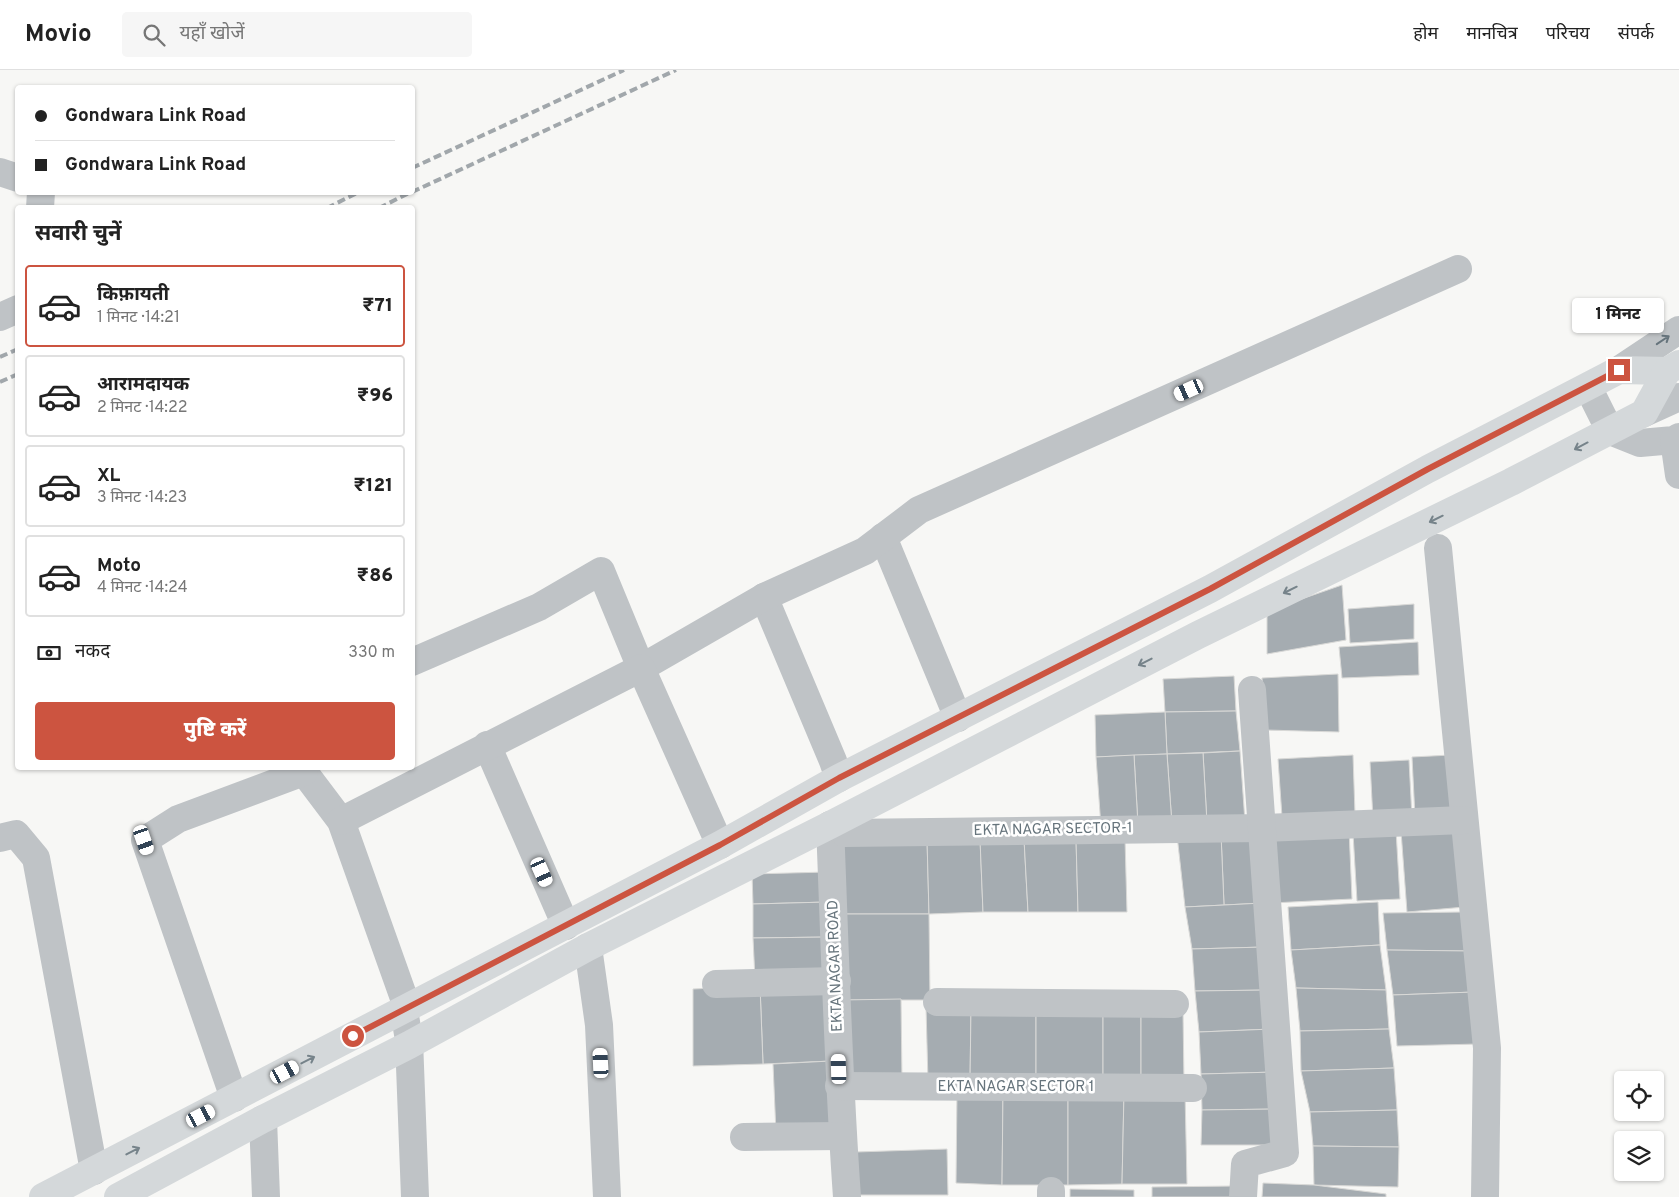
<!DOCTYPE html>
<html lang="hi">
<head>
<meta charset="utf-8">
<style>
	:root { --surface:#fff; --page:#f6f6f6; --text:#222; --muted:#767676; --line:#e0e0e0; --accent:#cc5440 }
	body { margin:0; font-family:Overpass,"Noto Sans Devanagari",sans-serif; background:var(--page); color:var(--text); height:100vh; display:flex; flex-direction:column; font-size:19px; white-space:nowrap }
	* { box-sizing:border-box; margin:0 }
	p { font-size:16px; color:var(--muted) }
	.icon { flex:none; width:28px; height:28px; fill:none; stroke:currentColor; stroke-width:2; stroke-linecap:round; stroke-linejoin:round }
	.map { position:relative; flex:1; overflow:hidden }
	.panel { position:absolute; left:15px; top:135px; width:400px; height:565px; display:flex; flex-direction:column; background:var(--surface); border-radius:5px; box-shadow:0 1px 4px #0004 }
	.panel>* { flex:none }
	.guide { position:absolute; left:15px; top:15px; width:400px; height:110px; border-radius:5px; box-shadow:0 1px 4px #0004; display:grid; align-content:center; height:110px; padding:0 20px; background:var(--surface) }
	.tools { position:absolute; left:1614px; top:1001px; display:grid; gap:10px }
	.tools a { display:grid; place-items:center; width:50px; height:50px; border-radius:5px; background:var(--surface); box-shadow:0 1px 4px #0004; font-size:25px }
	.end { position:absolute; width:22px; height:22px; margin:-11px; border:6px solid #cc5440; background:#fff; box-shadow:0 0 0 2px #fff }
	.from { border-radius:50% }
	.bubble { position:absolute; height:35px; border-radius:5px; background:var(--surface); box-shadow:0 1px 4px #0004; font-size:16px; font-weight:800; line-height:35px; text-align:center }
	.car { position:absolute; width:15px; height:30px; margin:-15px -8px; border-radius:6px; box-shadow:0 0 4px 1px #0007; background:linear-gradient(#fff 24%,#345 0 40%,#fff 0 76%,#345 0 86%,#fff 0) }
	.guide b { display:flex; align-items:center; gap:18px; height:48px; font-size:19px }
	.guide b+b { border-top:1px solid var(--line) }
	.guide i { width:12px; height:12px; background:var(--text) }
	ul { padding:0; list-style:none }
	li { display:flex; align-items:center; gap:15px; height:82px; margin:0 10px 8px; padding:0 10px; border:2px solid var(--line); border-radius:5px }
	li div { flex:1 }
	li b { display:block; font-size:19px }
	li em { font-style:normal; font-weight:800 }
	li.selected { border-color:var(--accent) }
	li>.icon { width:45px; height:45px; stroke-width:1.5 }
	h2 { padding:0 20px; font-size:22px; line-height:60px }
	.pay { display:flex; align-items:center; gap:12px; height:55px; padding:0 20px; font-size:19px }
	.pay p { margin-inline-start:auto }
	.cta { display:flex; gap:10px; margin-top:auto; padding:10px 20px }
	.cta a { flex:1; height:58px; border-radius:5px; background:var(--accent); color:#fff; font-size:20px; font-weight:800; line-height:58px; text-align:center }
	header { display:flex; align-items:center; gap:30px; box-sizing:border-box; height:70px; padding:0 25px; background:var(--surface); border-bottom:1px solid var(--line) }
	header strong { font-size:24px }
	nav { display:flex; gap:28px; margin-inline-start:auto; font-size:18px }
	.search { width:350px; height:45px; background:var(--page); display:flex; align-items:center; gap:12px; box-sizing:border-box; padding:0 18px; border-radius:5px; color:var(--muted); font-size:19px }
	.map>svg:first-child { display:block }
	.building { fill:#a5acb1; stroke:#d9d9d7 }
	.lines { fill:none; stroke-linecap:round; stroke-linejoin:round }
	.street { stroke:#bfc3c6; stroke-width:28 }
	.secondary { stroke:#d4d8da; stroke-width:28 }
	.rail { stroke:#a1a7ab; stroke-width:4; stroke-dasharray:8 4; stroke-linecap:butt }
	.oneway { stroke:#66747c }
	.oneway2 { stroke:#76838a }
	.route { stroke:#cc5440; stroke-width:6 }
	.labels { text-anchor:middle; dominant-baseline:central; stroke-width:5; stroke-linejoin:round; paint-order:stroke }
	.street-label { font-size:15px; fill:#66747c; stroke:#fff }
</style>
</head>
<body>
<header>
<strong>Movio</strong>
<div class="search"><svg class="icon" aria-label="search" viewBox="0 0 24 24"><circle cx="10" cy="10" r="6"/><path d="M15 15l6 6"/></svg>यहाँ खोजें</div>
<nav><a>होम</a><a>मानचित्र</a><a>परिचय</a><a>संपर्क</a></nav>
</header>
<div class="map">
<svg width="1679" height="1127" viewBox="0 0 1679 1127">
	<rect width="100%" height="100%" fill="#f7f7f5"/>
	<g class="building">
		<polygon points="1342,515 1346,570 1267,584 1267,541"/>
		<polygon points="1414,534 1414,569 1350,573 1348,539"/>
		<polygon points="1418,572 1419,605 1342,608 1339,577"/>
		<polygon points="1338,604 1339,662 1265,660 1262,608"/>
		<polygon points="1234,606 1236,641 1165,642 1163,609"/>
		<polygon points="1236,641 1240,681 1167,684 1165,642"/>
		<polygon points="1165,642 1167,684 1096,687 1095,645"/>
		<polygon points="1240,681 1245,752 1207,753 1203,683"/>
		<polygon points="1203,683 1207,753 1172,755 1167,684"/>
		<polygon points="1167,684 1172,755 1138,755 1134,685"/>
		<polygon points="1134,685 1138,755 1101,757 1096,687"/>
		<polygon points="1353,685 1355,744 1282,747 1278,689"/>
		<polygon points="1451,685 1454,745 1415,747 1412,687"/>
		<polygon points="1409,690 1412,748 1373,750 1370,692"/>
		<polygon points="1458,756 1465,837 1407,842 1401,761"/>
		<polygon points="1349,759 1352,829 1272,833 1269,763"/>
		<polygon points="1396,760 1400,829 1357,831 1353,763"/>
		<polygon points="1263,763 1263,833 1224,835 1221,764"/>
		<polygon points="1221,764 1224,835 1185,837 1177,765"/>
		<polygon points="927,769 929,844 838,844 837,771"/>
		<polygon points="927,769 980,769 983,842 929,844"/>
		<polygon points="980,769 1024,769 1028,842 983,842"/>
		<polygon points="1024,769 1076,769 1078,842 1028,842"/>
		<polygon points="1076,769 1125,769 1127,842 1078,842"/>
		<polygon points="827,802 827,832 753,834 752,804"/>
		<polygon points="827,832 828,867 753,868 753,834"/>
		<polygon points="1378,832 1380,875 1291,880 1288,837"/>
		<polygon points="1263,833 1264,877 1192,879 1185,837"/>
		<polygon points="1464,842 1468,881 1387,880 1383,843"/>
		<polygon points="838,844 929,844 930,930 842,930"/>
		<polygon points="828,867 829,908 755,909 753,868"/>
		<polygon points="1380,875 1386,920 1296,918 1291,880"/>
		<polygon points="1264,877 1268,920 1195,921 1192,879"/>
		<polygon points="1387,880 1468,881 1474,922 1393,925"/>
		<polygon points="829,913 831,991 763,994 760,916"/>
		<polygon points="760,916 763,994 693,996 693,919"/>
		<polygon points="1296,918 1386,920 1389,959 1300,961"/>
		<polygon points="1268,920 1272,959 1199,962 1195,921"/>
		<polygon points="1474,922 1478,974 1397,976 1393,925"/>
		<polygon points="901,929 902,1009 844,1010 842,930"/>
		<polygon points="926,937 971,938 970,1012 928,1012"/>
		<polygon points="971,938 1036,939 1036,1012 970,1012"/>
		<polygon points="1036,939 1103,940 1103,1012 1036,1012"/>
		<polygon points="1103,940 1141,941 1141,1012 1103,1012"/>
		<polygon points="1141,941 1183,941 1184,1012 1141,1012"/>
		<polygon points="1272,959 1276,1002 1201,1004 1199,962"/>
		<polygon points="1389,959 1394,998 1301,1001 1300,961"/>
		<polygon points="831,991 835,1062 776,1063 773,994"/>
		<polygon points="1394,998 1397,1040 1310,1042 1301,1001"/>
		<polygon points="1276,1002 1278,1039 1202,1040 1201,1004"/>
		<polygon points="957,1021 1003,1021 1002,1115 956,1113"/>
		<polygon points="1003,1021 1068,1022 1068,1115 1002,1115"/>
		<polygon points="1068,1022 1124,1022 1122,1114 1068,1115"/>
		<polygon points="1124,1022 1185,1023 1187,1114 1122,1114"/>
		<polygon points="1278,1039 1277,1075 1201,1075 1202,1040"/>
		<polygon points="1397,1040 1399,1077 1313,1076 1310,1042"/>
		<polygon points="1313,1076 1399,1077 1398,1117 1314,1115"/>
		<polygon points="947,1079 948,1125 858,1125 856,1082"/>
		<polygon points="1263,1113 1314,1115 1386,1124 1386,1127 1262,1127"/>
		<polygon points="1235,1116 1235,1127 1152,1127 1152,1117"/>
		<polygon points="1070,1119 1134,1120 1134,1127 1070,1127"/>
	</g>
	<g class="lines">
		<g class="street">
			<polyline points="0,102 18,108"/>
			<polyline points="40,138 41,122"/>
			<polyline points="0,247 18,239"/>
			<polyline points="1619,300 1679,260"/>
			<polyline points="1588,317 1610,361 1640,373 1674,370 1679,367"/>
			<polyline points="1644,343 1679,327"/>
			<polyline points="1674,370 1679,405"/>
			<polyline points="883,467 958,648"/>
			<polyline points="1438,478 1487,978 1485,1127"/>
			<polyline points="764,527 833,691 839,708"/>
			<polyline points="412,592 539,537 601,501 641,598 764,527 865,481 919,440 1458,199"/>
			<polyline points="487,675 566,856"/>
			<polyline points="304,702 341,751 405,931 404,940 409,970 415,1127"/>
			<polyline points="341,751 641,598 720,775"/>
			<path d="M830 755C835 879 838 1003 847 1127"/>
			<polyline points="844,763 1262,758 1464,750"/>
			<polyline points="0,768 16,764 36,788 94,1101"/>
			<polyline points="588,877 599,955 607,1127"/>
			<polyline points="716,914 837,911"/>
			<polyline points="937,932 1175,934"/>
			<polyline points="839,1016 1193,1018"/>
			<polyline points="234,1028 145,770 178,749 304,702"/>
			<polyline points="263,1049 266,1127"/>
			<polyline points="744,1067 843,1066"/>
			<polyline points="1051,1127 1051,1121"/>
			<polyline points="1243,1127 1245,1094 1285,1083 1252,620"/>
		</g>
		<g class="secondary">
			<polyline points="43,1127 720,775 839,708 1210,519 1428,399 1619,300 1667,301"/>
			<polyline points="118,1127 263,1049 409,975 588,877 830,755 1198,565 1511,412 1644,343 1667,301 1679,294"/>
		</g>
		<g class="rail">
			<polyline points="412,98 624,0"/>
			<polyline points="412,122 676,0"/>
			<polyline points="327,138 359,122"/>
			<polyline points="379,138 411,122"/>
			<polyline points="0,287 18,279"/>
			<polyline points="0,312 18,304"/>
		</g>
	</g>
	<defs><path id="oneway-shaft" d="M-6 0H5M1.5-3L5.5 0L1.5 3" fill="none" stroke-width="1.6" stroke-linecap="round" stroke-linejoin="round" transform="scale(1.25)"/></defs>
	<use class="oneway" href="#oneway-shaft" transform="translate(1663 270) rotate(-34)"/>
	<g class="oneway2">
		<use href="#oneway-shaft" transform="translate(1581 376) rotate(152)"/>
		<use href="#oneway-shaft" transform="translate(1436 449) rotate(154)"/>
		<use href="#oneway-shaft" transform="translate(1290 520) rotate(154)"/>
		<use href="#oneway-shaft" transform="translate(1145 592) rotate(153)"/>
		<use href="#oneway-shaft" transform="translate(308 990) rotate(-27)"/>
		<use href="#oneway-shaft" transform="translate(133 1081) rotate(-27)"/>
	</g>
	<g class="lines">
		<polyline class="route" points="353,966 720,775 839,708 1210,519 1428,399 1619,300"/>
	</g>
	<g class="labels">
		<g class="street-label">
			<text transform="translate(1053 760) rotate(-1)">EKTA NAGAR SECTOR-1</text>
			<text transform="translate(836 896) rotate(-92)">EKTA NAGAR ROAD</text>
			<text x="1016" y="1017">EKTA NAGAR SECTOR 1</text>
		</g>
	</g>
</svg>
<div class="tools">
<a><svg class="icon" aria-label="locate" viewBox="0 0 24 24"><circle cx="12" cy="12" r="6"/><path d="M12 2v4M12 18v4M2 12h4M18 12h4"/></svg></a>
<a><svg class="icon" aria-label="layers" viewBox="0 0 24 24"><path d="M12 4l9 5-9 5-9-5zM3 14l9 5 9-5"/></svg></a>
</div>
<i class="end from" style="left:353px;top:966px"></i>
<i class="end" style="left:1619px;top:300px"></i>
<div class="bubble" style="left:1572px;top:228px;width:92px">1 मिनट</div>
<i class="car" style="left:1189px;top:320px;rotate:246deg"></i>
<i class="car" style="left:144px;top:770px;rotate:161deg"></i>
<i class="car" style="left:542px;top:802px;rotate:156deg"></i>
<i class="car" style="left:601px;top:993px;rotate:357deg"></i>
<i class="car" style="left:839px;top:999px;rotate:358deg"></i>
<i class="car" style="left:285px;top:1002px;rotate:62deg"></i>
<i class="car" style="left:201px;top:1046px;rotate:63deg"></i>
<div class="guide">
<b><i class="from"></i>Gondwara Link Road</b>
<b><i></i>Gondwara Link Road</b>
</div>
<section class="panel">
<h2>सवारी चुनें</h2>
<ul>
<li class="selected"><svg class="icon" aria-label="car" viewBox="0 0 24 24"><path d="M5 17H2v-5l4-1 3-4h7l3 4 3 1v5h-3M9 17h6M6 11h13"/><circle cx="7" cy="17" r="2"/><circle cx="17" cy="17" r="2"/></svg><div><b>किफ़ायती</b><p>1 मिनट · 14:21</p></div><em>₹71</em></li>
<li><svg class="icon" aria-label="car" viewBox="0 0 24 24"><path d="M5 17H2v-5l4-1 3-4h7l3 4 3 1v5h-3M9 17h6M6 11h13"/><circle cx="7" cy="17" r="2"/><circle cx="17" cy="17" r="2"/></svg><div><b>आरामदायक</b><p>2 मिनट · 14:22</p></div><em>₹96</em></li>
<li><svg class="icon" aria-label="car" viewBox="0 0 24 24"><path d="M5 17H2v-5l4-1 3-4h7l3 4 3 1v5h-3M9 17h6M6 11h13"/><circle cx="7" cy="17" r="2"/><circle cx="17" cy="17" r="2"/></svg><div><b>XL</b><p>3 मिनट · 14:23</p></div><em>₹121</em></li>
<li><svg class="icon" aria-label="car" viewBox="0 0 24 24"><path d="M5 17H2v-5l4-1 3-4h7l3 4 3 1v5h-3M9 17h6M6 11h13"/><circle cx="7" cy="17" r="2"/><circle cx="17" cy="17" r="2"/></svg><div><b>Moto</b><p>4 मिनट · 14:24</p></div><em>₹86</em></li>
</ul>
<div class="pay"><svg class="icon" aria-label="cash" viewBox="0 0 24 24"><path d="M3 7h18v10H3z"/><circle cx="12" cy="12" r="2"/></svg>नकद<p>330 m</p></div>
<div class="cta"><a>पुष्टि करें</a></div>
</section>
</div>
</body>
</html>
